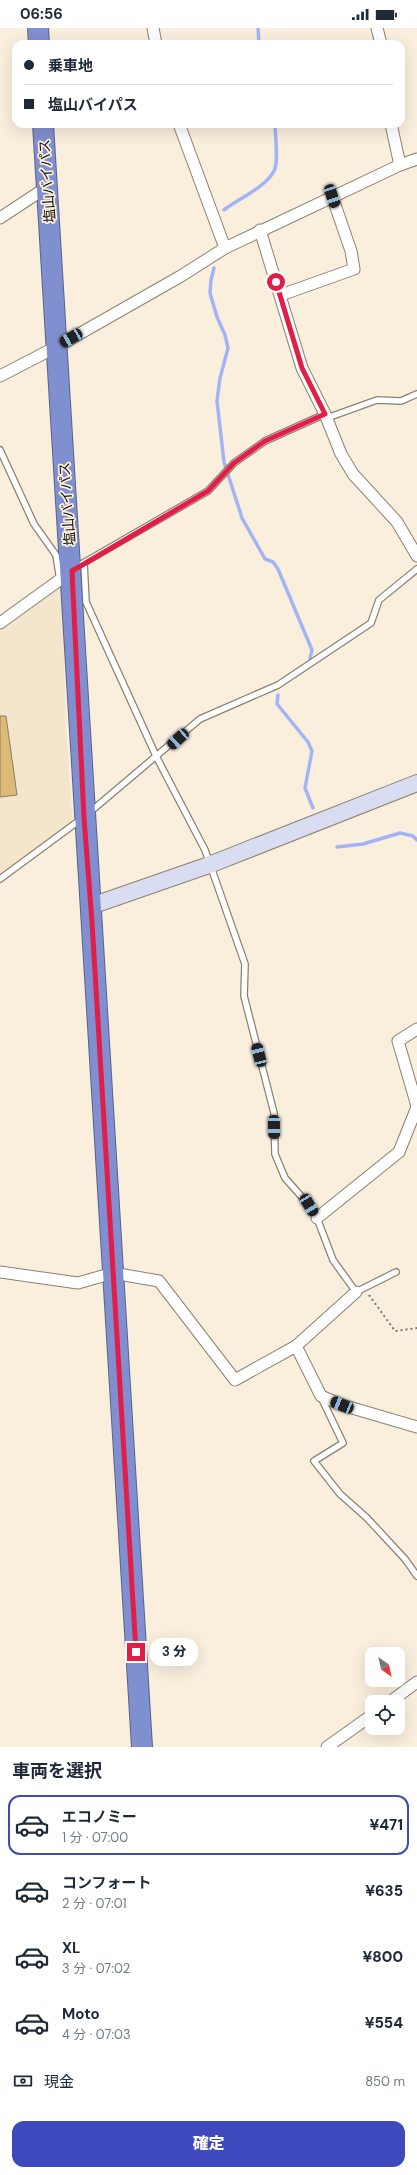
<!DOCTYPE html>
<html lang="ja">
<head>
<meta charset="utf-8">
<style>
	:root { --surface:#fff; --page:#f6f6f7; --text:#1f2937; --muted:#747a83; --line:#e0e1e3; --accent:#3e49bd }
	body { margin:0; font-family:"DM Sans","Noto Sans JP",sans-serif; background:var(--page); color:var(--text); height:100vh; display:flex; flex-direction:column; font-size:15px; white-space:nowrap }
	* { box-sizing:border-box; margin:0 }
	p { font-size:13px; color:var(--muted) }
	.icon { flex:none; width:22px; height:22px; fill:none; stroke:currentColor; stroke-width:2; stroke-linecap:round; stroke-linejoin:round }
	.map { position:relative; height:1719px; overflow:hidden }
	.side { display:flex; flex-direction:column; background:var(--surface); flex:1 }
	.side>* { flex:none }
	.top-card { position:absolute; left:12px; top:12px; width:393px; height:88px; border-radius:12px; box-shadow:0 4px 16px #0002; display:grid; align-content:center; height:88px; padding:0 12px; background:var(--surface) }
	.needle { width:26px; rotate:146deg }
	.controls { position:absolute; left:365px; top:1619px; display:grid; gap:8px }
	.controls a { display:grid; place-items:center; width:40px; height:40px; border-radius:8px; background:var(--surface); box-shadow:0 4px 16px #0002; font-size:20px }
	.end { position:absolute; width:18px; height:18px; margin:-9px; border:5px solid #e11d48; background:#fff; box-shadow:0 0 0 2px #fff }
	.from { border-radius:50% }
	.bubble { position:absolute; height:28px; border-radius:12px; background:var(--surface); box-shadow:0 4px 16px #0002; font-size:13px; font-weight:800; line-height:28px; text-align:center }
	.car { position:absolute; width:12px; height:24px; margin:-12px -6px; border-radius:5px; box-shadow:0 0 3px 1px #0007; background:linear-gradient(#222 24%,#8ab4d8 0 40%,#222 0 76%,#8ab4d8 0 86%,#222 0) }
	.top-card b { display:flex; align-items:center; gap:14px; height:38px; font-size:15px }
	.top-card b+b { border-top:1px solid var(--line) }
	.top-card i { width:10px; height:10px; background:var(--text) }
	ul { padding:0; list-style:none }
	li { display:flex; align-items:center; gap:12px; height:60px; margin:0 8px 6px; padding:0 4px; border:2px solid transparent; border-radius:12px }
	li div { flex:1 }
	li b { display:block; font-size:15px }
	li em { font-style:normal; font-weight:800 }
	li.active { border-color:var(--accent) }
	li>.icon { width:36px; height:36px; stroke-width:1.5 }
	h2 { padding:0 12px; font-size:18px; line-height:48px }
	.pay { display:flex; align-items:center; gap:10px; height:44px; padding:0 12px; font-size:15px }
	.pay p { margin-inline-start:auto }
	.cta { display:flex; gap:8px; margin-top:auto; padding:8px 12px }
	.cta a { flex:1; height:46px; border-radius:12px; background:var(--accent); color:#fff; font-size:16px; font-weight:800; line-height:46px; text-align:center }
	.status { display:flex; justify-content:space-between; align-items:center; height:28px; padding:0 20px; background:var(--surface); direction:ltr }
	.status svg { height:11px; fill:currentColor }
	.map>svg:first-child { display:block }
	.built { fill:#f4e6cc }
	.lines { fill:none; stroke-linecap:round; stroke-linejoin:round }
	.stream { stroke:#a3b4f6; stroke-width:3.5 }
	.building { fill:#dfb976; stroke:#877e6d }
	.lane-casing { stroke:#8c8271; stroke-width:8 }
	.street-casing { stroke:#8c8271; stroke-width:13 }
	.secondary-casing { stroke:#8c8271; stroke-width:18 }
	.highway-casing { stroke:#5b638a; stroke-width:22 }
	.path { stroke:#7d756a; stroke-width:2; stroke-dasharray:2 3; stroke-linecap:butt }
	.lane { stroke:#fff; stroke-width:5.5 }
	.street { stroke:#fff; stroke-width:11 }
	.secondary { stroke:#d9ddf1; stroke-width:16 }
	.highway { stroke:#808fcf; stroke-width:20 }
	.route { stroke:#e11d48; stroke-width:5 }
	.labels { text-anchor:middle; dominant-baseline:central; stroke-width:3.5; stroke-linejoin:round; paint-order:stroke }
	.street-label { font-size:14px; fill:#15110b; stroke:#faefdd }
</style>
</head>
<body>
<div class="status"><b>06:56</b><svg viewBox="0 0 49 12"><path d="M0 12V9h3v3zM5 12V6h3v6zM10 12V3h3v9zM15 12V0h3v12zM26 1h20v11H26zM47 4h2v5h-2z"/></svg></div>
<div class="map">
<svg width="417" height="1719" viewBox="0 0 417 1719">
	<rect width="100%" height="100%" fill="#faefdd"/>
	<polygon class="built" points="62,559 66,704 73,797 0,849 0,596"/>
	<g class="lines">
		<g class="stream">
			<polyline points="258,0 259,16"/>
			<path d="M224 182C238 171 266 159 274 143 279 133 275 108 275 96"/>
			<polyline points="214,240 211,252 210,265 217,289 225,307 228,320 220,350 217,373 224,434 242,490 265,531 273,534 278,541 312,622 310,630"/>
			<polyline points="278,667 277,676 308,714 312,723 305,760 313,780"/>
			<polyline points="337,819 363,816 400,805 413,808 417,812"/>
		</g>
	</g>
	<polygon class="building" points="0,688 6,688 17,767 0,769"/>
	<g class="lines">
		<defs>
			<g id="lane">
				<polyline points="327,390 377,372 401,373 417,366"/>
				<polyline points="0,422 34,496 56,527 60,552"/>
				<polyline points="84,535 86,574 157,730 205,822 245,936 244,968 274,1085 275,1126 285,1150 309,1177 317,1190 333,1232 356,1264 396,1244"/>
				<polyline points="80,537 208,463 234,435 265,413 325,386"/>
				<polyline points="90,784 200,691 278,657 371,595 379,572 417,541"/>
				<polyline points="0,851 80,792"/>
				<polyline points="321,1369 343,1415 314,1433 340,1466 367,1490 405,1531 417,1548"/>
			</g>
			<g id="street">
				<polyline points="153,0 156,16"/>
				<polyline points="377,0 381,16"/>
				<polyline points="179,96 225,220"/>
				<polyline points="391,96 400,137"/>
				<polyline points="0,190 47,159"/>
				<polyline points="260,202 302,340 325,386 341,426 353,446 397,494 417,528"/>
				<polyline points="281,267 354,241 351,223 332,168"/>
				<polyline points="0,348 58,318 181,248 225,220 400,137 417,131"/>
				<polyline points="0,595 72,543"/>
				<polyline points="417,1001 398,1013 417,1078"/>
				<polyline points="317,1190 399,1124 417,1079"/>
				<polyline points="0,1244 78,1255 113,1245 159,1253 235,1352 296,1318 356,1264"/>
				<polyline points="296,1318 321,1368 342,1377 417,1399"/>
				<polyline points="390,1674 417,1654"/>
				<polyline points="327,1719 372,1687"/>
			</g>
			<polyline id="secondary" points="91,878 209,837 417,755"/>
			<g id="highway">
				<polyline points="38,0 39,16"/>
				<polyline points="43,96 142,1719"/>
			</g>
		</defs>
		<use href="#lane" class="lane-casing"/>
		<use href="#street" class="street-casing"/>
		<use href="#secondary" class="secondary-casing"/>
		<use href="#highway" class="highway-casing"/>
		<polyline class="path" points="369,1267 395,1303 417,1300"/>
		<use href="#lane" class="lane"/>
		<use href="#street" class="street"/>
		<use href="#secondary" class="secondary"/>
		<use href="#highway" class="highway"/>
	</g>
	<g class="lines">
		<polyline class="route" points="136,1624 92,894 84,790 72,543 208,463 234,435 265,413 325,386 302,340 276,254"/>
	</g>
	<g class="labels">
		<g class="street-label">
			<text transform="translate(47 153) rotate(-94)">塩山バイパス</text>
			<text transform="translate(67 476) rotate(-94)">塩山バイパス</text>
		</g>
	</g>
</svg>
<div class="controls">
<a><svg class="needle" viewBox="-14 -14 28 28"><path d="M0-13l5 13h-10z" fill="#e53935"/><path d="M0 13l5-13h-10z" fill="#747a83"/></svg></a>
<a><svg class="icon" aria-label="locate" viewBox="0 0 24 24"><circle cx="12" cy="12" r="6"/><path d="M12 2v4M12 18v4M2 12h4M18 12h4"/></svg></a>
</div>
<i class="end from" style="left:276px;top:254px"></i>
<i class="end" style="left:136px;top:1624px"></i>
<div class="bubble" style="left:150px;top:1610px;width:48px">3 分</div>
<i class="car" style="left:332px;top:168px;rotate:162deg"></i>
<i class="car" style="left:71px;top:310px;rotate:240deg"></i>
<i class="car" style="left:178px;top:711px;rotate:228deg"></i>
<i class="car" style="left:259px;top:1027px;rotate:346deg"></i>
<i class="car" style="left:274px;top:1099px;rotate:179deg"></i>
<i class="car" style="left:309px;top:1177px;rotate:149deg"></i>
<i class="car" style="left:342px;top:1377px;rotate:292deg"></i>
<div class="top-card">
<b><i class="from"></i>乗車地</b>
<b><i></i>塩山バイパス</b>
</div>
</div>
<section class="side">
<h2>車両を選択</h2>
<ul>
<li class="active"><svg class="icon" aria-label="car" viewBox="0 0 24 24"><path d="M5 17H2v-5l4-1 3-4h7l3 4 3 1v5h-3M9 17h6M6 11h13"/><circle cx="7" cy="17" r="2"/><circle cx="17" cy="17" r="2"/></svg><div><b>エコノミー</b><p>1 分 · 07:00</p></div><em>¥471</em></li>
<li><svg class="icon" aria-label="car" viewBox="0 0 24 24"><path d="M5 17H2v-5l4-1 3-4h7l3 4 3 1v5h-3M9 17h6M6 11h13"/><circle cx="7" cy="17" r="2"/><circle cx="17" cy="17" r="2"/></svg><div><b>コンフォート</b><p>2 分 · 07:01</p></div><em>¥635</em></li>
<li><svg class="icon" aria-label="car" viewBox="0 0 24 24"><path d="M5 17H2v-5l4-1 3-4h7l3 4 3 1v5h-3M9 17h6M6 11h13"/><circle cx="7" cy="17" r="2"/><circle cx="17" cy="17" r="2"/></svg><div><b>XL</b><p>3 分 · 07:02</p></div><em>¥800</em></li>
<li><svg class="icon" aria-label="car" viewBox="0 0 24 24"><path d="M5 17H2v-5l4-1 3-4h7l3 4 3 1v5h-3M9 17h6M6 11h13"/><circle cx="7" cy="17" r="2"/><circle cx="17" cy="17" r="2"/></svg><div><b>Moto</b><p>4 分 · 07:03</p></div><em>¥554</em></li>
</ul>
<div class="pay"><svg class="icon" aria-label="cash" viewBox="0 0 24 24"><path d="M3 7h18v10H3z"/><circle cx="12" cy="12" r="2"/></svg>現金<p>850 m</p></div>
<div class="cta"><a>確定</a></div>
</section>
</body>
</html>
